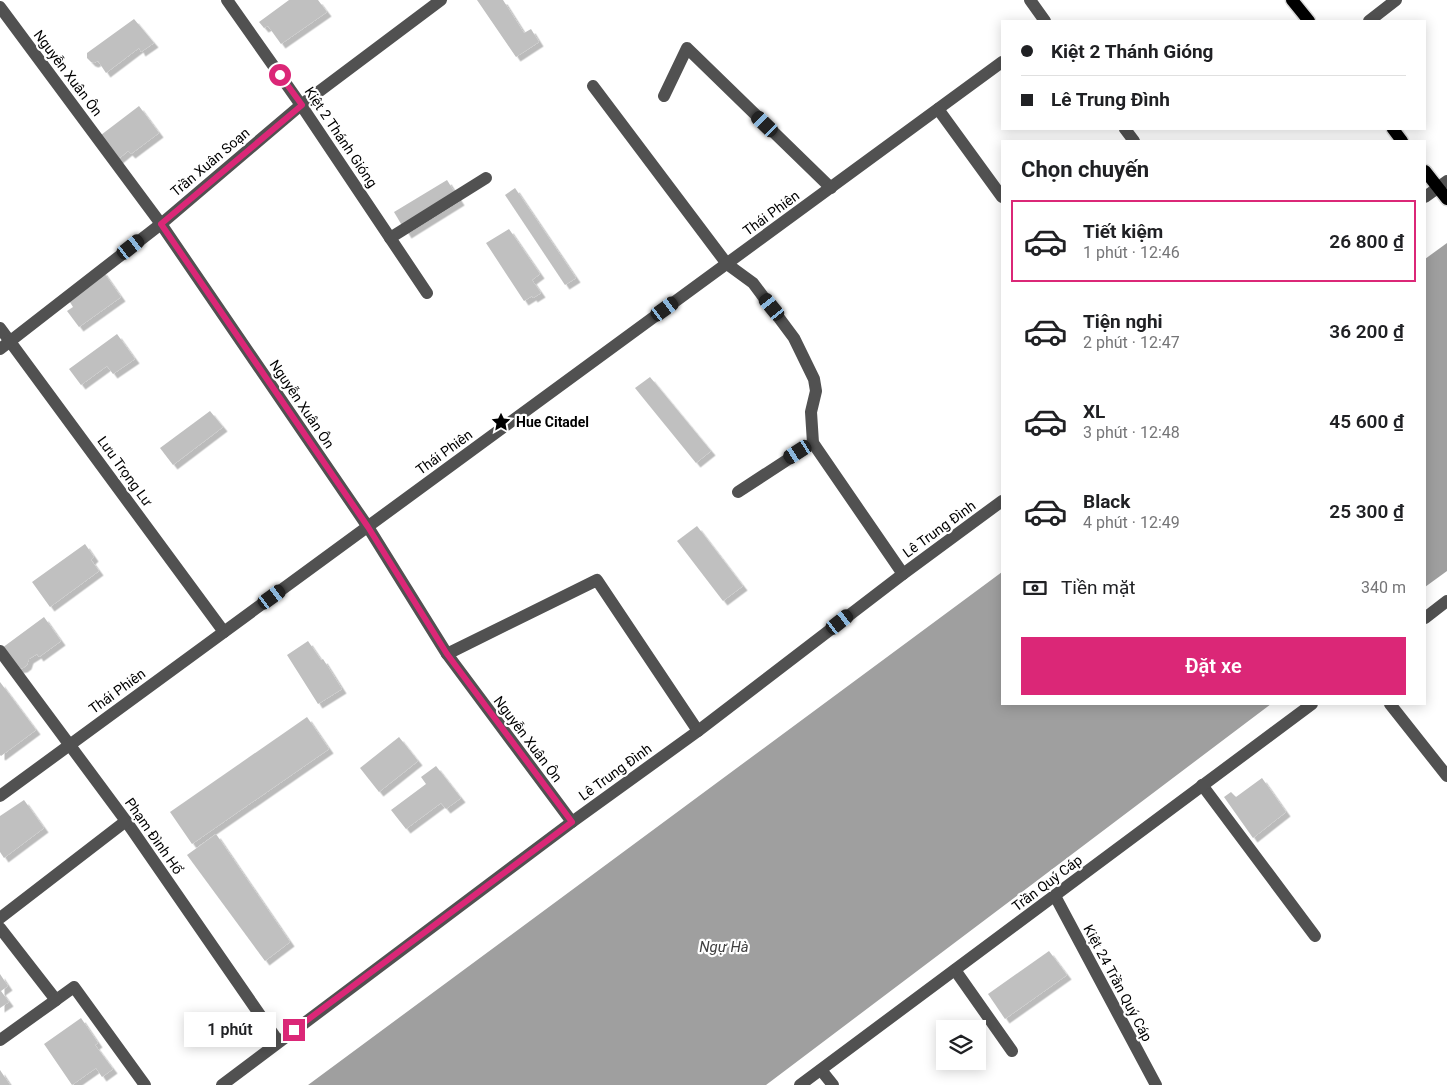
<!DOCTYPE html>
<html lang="vi">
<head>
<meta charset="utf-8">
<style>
	:root { --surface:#fff; --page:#f6f6f6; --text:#202124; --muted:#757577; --line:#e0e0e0; --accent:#db2777 }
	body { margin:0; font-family:Roboto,sans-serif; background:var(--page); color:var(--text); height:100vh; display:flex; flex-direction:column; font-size:19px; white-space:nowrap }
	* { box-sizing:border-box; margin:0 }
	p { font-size:16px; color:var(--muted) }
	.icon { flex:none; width:28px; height:28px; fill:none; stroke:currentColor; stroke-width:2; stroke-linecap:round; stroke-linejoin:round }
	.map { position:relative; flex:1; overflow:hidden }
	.sheet { position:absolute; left:1001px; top:140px; width:425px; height:565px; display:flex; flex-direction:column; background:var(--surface); border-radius:0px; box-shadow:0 2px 12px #0003 }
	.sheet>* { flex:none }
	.top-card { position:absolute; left:1001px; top:20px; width:425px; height:110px; border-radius:0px; box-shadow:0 2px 12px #0003; display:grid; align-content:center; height:110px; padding:0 20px; background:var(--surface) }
	.buttons { position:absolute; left:936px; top:1020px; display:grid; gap:10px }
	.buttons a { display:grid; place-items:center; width:50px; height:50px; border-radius:0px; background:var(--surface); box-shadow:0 2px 12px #0003; font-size:25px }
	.end { position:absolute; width:22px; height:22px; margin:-11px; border:6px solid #db2777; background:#fff; box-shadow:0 0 0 2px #fff }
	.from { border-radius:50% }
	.bubble { position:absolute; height:35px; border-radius:0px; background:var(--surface); box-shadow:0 2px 12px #0003; font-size:16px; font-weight:600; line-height:35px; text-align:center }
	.car { position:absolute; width:15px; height:30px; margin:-15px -8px; border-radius:6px; box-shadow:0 0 4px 1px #0007; background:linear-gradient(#222 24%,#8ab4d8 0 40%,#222 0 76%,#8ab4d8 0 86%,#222 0) }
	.top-card b { display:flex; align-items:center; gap:18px; height:48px; font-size:19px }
	.top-card b+b { border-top:1px solid var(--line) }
	.top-card i { width:12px; height:12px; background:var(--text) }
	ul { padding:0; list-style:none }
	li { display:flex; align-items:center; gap:15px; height:82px; margin:0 10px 8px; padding:0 10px; border:2px solid transparent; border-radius:0px }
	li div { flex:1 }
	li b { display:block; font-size:19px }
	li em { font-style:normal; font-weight:600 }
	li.on { border-color:var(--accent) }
	li>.icon { width:45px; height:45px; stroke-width:1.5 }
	h2 { padding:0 20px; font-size:22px; line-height:60px }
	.pay { display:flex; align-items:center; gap:12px; height:55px; padding:0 20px; font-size:19px }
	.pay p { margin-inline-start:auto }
	.action { display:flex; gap:10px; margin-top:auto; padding:10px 20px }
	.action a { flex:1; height:58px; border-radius:0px; background:var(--accent); color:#fff; font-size:20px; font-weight:600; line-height:58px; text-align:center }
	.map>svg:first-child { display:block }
	.water { fill:#9f9f9f }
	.building { fill:#c0c0c0; filter:url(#shadow) }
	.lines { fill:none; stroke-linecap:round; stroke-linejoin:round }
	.major-casing { stroke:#dbdbdb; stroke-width:15 }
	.minor { stroke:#515151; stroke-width:12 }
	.major { stroke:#000; stroke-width:12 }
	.route { stroke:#db2777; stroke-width:6 }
	.labels { text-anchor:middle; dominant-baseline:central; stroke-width:4.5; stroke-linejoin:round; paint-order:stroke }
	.street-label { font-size:14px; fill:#000; stroke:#fff }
	.poi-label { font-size:14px; font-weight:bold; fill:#000; stroke:#fff; text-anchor:start }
	.water-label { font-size:15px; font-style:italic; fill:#404040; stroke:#fff }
</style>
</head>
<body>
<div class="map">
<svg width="1447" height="1085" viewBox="0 0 1447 1085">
	<defs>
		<filter id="shadow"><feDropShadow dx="4.5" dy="4.5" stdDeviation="0" flood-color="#0004"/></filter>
	</defs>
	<rect width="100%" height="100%" fill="#fff"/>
	<g class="water">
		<polygon points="1447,243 1447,571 1425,587 1425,259"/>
		<polygon points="1002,572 1002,704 1271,704 766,1085 308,1085"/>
	</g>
	<g class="building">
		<polygon points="289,0 318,0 327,12 281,44 268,26 264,28 259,22"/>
		<polygon points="477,0 503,0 524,33 531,29 539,42 516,57"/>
		<polygon points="134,19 154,43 141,52 139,48 106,73 98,61 94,63 91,62 87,58 87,53"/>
		<polygon points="139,106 159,133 131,154 128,151 116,161 97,138"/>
		<polygon points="447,180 460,201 407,234 394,212"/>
		<polygon points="515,188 576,278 565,285 505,195"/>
		<polygon points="509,229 540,274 532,280 541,293 533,298 532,296 524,301 486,243"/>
		<polygon points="102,270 121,297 79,327 67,311 73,307 66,296"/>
		<polygon points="117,334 135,359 113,374 107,366 81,385 69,369"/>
		<polygon points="650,377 711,451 696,463 635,388"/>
		<polygon points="210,411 223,427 173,465 160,448"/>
		<polygon points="697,526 743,586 723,601 677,541"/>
		<polygon points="85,544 94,557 91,560 99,571 50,607 32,582"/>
		<polygon points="44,617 61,641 39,657 37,654 29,659 27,665 23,668 17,669 2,648"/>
		<polygon points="308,641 321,660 323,659 342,689 318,704 287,655"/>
		<polygon points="0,682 36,730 1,756 0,755"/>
		<polygon points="307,717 329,749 192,844 170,812"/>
		<polygon points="399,737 418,761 379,792 360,768"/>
		<polygon points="436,766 461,798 446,809 441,803 406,829 391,810 426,784 421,777"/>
		<polygon points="1262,778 1286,812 1253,838 1224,797 1231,792 1236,797"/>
		<polygon points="24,800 44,828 4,858 0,852 0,816"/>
		<polygon points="216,834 290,942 265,961 187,855"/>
		<polygon points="1049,951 1067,975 1005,1019 988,994"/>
		<polygon points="0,974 8,986 1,991 9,1002 0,1008"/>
		<polygon points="81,1018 98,1043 95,1045 113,1069 102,1077 96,1068 72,1085 44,1044"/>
		<polygon points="0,1070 10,1085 0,1085"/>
	</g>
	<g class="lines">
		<defs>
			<g id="major">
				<polyline points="1292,0 1309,21"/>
				<polyline points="1393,129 1402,141"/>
				<polyline points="1425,171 1447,199"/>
			</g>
		</defs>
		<use href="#major" class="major-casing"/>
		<g class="minor">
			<polyline points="227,0 301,105 427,293"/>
			<polyline points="1030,0 1045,21"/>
			<polyline points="0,7 161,224 368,527 447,654 572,822"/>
			<polyline points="1369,21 1396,0"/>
			<polyline points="593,86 727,264 753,283 794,338 814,379 816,391 811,412 813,443 903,574"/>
			<polyline points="664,96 687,48 831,188"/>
			<polyline points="938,109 1002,197"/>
			<polyline points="1125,129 1134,141"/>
			<polyline points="1425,197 1447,181"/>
			<polyline points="390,238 486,178"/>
			<polyline points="0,328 224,632"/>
			<polyline points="0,349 161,224 301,105 441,0"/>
			<polyline points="738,492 813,443"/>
			<polyline points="1425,618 1447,601"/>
			<polyline points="0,651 126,821 278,1041"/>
			<polyline points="447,654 597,580 698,731"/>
			<polyline points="1390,704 1447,776"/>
			<polyline points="1202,785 1315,936"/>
			<polyline points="0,796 1002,62"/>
			<polyline points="1055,896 1156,1085"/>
			<polyline points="0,918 126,821"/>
			<polyline points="0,928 56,1000 74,987 145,1085"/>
			<polyline points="955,970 1012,1051"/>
			<polyline points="0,1040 56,1000"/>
			<polyline points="821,1070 833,1085"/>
			<polyline points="222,1085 572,822 698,731 903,574 1002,501"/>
			<polyline points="800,1085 1312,704"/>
		</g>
		<use href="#major" class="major"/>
	</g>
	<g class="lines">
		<polyline class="route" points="280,75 302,105 161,224 368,527 447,654 572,822 294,1030"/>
	</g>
	<defs>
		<symbol id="sight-bare" viewBox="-9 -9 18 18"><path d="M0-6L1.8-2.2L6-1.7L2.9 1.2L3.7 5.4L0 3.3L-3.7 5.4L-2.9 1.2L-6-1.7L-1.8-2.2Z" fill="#000" stroke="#fff" stroke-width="2.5" paint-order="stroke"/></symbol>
	</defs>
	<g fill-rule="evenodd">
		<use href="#sight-bare" x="487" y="408" width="28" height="28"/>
	</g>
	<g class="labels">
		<g class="street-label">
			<text transform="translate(68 73) rotate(53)">Nguyễn Xuân Ôn</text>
			<text transform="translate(341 137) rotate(56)">Kiệt 2 Thánh Gióng</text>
			<text transform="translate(210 162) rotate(-40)">Trần Xuân Soạn</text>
			<text transform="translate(771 213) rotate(-36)">Thái Phiên</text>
			<text transform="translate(302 404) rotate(56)">Nguyễn Xuân Ôn</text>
			<text transform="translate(444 452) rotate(-36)">Thái Phiên</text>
			<text transform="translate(125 471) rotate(54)">Lưu Trọng Lư</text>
			<text transform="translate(939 529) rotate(-36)">Lê Trung Đình</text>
			<text transform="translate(117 691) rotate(-36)">Thái Phiên</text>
			<text transform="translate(528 739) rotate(53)">Nguyễn Xuân Ôn</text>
			<text transform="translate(615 772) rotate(-36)">Lê Trung Đình</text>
			<text transform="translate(154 836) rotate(55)">Phạm Đình Hổ</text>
			<text transform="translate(1047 883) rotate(-37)">Trần Quý Cáp</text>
			<text transform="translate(1118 983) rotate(62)">Kiệt 24 Trần Quý Cáp</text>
		</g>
		<g class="poi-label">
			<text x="516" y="422">Hue Citadel</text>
		</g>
		<g class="water-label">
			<text x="724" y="947">Ngự Hà</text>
		</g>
	</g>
</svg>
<div class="buttons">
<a><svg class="icon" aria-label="layers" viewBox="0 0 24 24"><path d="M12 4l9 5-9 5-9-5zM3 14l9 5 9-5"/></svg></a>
</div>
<i class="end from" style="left:280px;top:75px"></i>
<i class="end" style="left:294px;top:1030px"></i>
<div class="bubble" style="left:184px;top:1012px;width:92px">1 phút</div>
<i class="car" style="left:765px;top:124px;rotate:314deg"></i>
<i class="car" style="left:131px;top:247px;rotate:52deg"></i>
<i class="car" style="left:772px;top:307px;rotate:321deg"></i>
<i class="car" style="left:665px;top:309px;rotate:54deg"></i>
<i class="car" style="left:798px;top:452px;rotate:237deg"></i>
<i class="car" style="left:272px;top:597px;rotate:54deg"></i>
<i class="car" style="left:840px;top:622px;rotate:52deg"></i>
<div class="top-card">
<b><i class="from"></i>Kiệt 2 Thánh Gióng</b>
<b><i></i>Lê Trung Đình</b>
</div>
<section class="sheet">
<h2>Chọn chuyến</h2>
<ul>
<li class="on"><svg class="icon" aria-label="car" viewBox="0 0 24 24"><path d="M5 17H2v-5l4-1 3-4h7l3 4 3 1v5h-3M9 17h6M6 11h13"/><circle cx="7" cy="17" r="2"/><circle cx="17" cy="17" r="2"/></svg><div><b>Tiết kiệm</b><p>1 phút · 12:46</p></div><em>26 800 ₫</em></li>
<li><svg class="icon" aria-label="car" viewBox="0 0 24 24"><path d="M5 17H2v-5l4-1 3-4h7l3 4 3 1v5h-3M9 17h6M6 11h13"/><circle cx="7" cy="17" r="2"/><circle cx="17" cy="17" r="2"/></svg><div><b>Tiện nghi</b><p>2 phút · 12:47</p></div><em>36 200 ₫</em></li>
<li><svg class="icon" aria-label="car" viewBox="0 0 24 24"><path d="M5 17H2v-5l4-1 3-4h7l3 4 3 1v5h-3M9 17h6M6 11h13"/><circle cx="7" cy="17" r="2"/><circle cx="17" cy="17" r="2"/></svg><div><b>XL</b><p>3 phút · 12:48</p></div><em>45 600 ₫</em></li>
<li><svg class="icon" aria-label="car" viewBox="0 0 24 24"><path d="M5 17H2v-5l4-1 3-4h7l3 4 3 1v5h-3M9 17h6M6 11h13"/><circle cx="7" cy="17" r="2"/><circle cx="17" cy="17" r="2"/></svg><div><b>Black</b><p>4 phút · 12:49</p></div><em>25 300 ₫</em></li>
</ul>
<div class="pay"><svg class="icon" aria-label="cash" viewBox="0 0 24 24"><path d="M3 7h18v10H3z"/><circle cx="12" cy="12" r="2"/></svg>Tiền mặt<p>340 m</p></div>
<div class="action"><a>Đặt xe</a></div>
</section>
</div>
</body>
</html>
